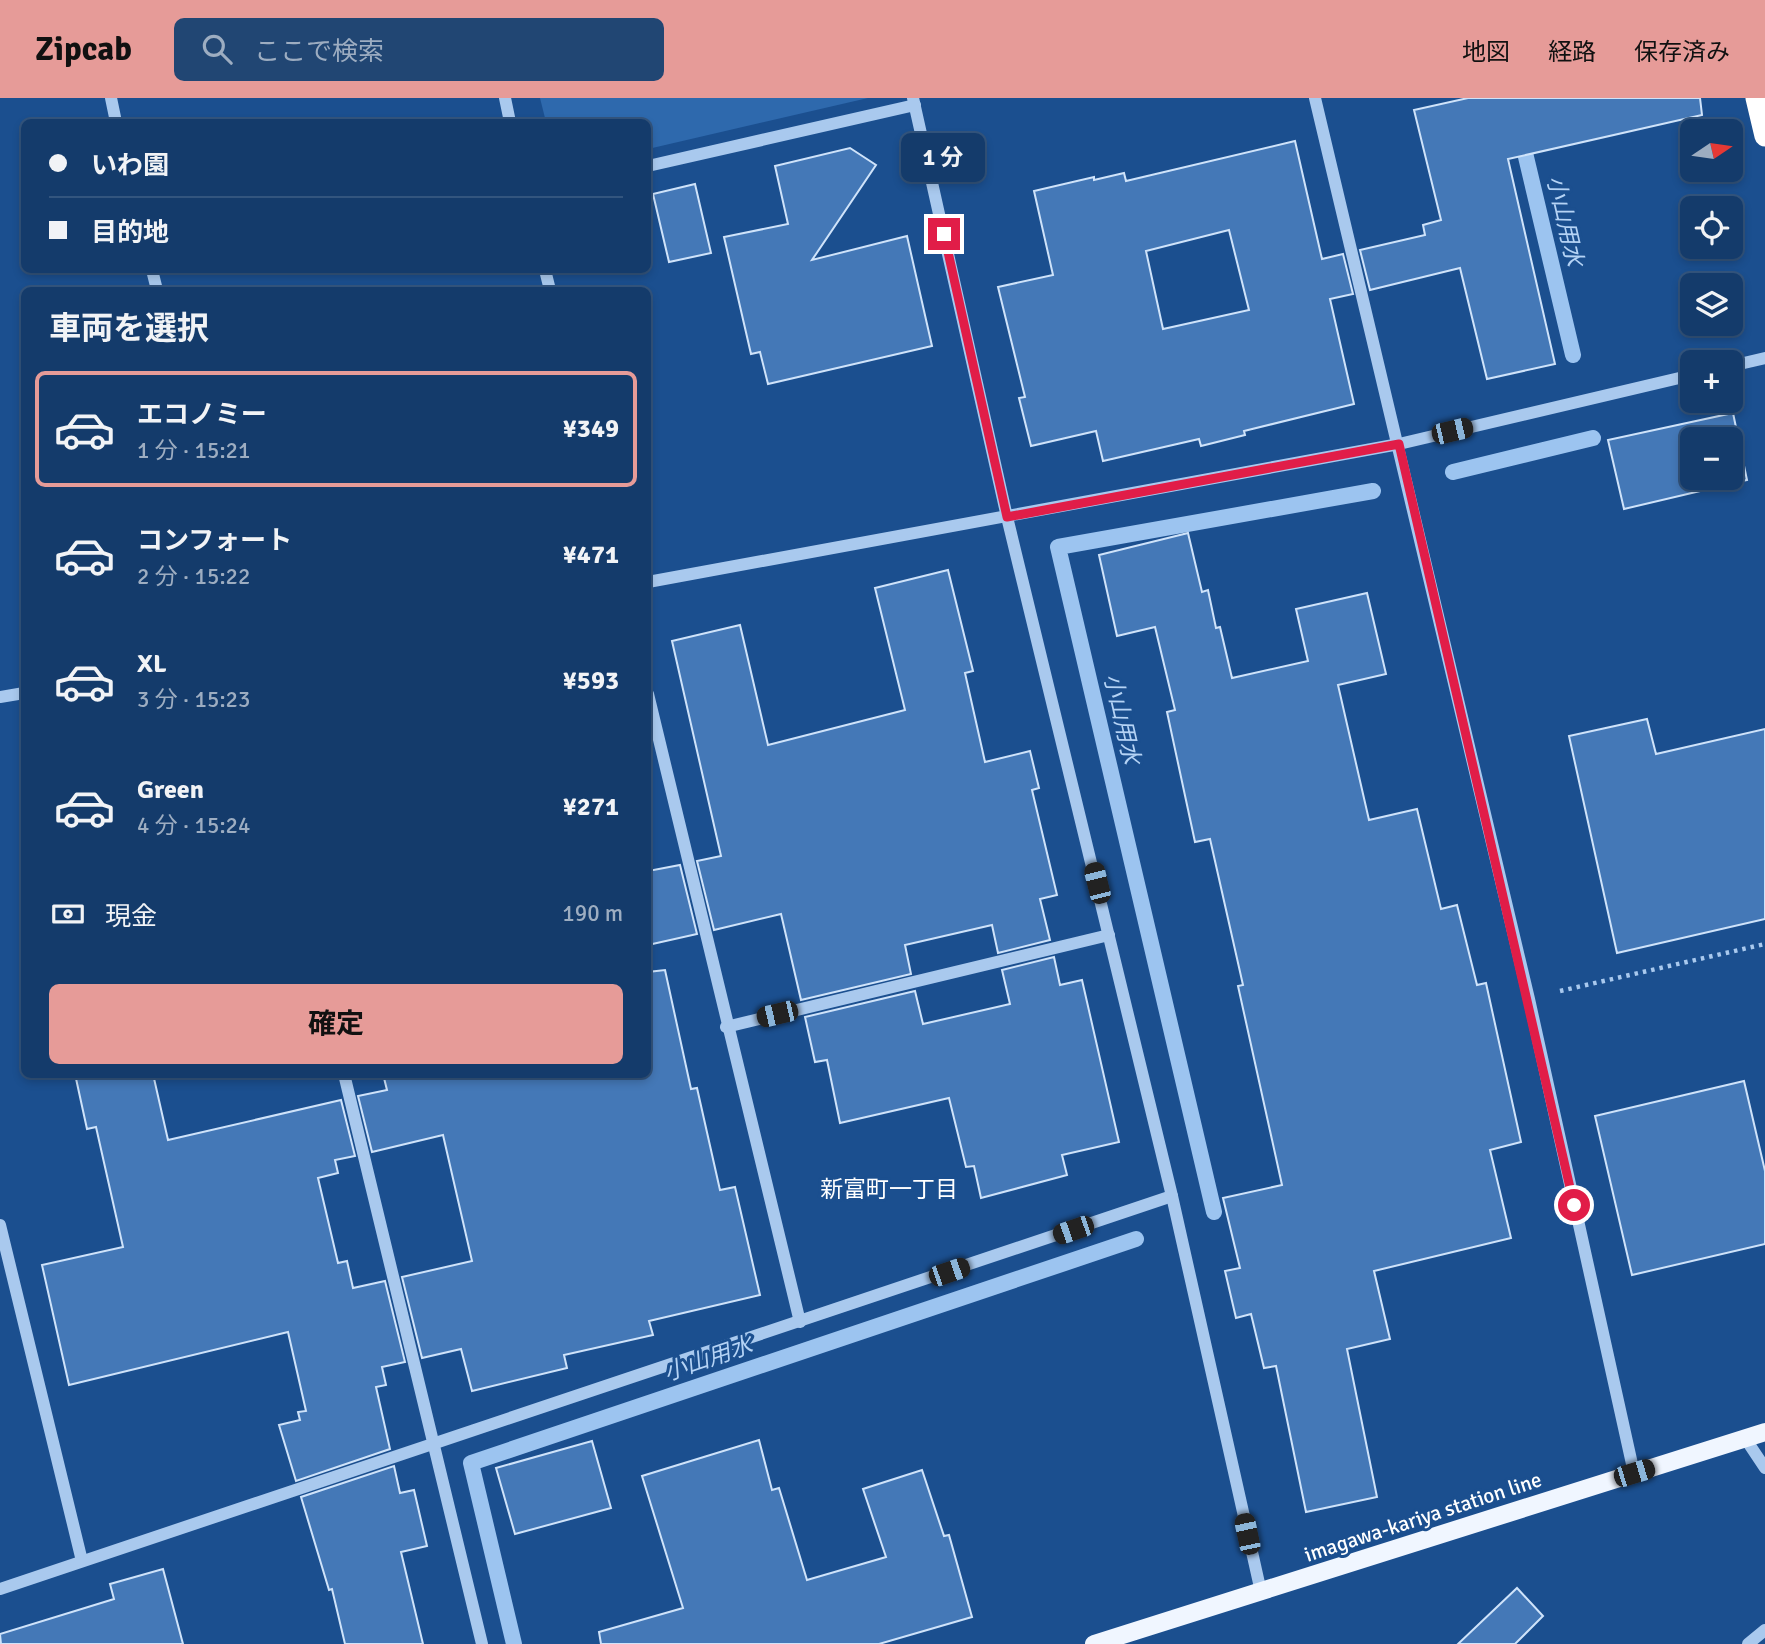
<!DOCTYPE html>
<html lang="ja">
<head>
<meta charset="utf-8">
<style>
	:root { --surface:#143b6b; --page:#214673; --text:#f1f3f6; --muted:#9dadc1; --line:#33557e; --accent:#e69b98 }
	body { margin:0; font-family:Signika,"Noto Sans JP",sans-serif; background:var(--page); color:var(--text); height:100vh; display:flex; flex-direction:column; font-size:26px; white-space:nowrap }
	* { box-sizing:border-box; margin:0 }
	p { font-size:23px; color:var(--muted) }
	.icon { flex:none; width:38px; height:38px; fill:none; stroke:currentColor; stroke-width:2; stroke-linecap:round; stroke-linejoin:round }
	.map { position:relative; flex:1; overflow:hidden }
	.panel { position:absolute; left:21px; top:189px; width:630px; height:791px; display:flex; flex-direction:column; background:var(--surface); border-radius:10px; box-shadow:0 4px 10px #0003,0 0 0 2px var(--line) }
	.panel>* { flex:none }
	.banner { position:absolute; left:21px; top:21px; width:630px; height:154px; border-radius:10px; box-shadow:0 4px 10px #0003,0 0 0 2px var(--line); display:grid; align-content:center; height:154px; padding:0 28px; background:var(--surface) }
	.needle { width:46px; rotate:77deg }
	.controls { position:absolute; left:1680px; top:21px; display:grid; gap:14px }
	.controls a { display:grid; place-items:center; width:63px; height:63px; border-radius:10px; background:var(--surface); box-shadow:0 4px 10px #0003,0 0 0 2px var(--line); font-size:35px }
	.end { position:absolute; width:32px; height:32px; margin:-16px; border:9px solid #e11d48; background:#fff; box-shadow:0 0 0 4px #fff }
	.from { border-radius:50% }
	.bubble { position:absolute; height:49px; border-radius:10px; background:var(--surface); box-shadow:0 4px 10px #0003,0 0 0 2px var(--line); font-size:23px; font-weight:700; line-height:49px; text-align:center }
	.car { position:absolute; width:21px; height:42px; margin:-21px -10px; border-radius:9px; box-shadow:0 0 5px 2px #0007; background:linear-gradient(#222 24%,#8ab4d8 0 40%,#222 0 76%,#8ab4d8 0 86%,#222 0) }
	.banner b { display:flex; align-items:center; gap:24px; height:66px; font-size:26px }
	.banner b+b { border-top:2px solid var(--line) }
	.banner i { width:18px; height:18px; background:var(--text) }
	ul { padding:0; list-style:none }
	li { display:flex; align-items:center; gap:21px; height:116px; margin:0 14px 10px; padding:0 14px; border:4px solid transparent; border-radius:10px }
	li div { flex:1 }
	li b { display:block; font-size:26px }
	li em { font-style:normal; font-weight:700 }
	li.on { border-color:var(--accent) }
	li>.icon { width:63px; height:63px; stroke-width:1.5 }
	h2 { padding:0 28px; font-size:32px; line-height:84px }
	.pay { display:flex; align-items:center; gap:18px; height:77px; padding:0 28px; font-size:26px }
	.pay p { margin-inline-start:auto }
	.button { display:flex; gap:14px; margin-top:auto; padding:14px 28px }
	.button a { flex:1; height:80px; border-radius:10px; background:var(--accent); color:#111; font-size:28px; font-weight:700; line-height:80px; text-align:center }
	header { display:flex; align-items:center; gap:42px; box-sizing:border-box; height:98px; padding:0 35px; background:var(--accent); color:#111 }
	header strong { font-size:33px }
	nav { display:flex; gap:38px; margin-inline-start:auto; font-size:24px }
	.search { width:490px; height:63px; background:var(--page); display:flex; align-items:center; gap:18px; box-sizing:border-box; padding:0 24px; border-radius:10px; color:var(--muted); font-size:26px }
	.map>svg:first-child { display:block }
	.green { fill:#2e69ad }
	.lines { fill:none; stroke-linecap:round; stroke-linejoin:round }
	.stream { stroke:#9cc4f0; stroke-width:16 }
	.building { fill:#4478b7; stroke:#cfe3fa; stroke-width:2; fill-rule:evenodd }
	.path { stroke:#a9c9ee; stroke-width:4.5; stroke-dasharray:3.5 5; stroke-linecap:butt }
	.minor { stroke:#a9c9ee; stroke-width:12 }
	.major { stroke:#f0f6ff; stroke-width:18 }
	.highway { stroke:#fff; stroke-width:21 }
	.route { stroke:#e11d48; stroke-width:9 }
	.labels { text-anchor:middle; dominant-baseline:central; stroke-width:6; stroke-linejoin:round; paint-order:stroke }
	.street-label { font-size:21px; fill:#fff; stroke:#1b4f8f }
	.water-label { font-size:23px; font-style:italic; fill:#b5d3f5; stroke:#1b4f8f }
	.neighbourhood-label { font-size:23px; fill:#fff; stroke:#1b4f8f }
</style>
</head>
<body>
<header>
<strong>Zipcab</strong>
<div class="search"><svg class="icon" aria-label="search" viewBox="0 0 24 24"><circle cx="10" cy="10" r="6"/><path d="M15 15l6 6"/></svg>ここで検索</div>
<nav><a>地図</a><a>経路</a><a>保存済み</a></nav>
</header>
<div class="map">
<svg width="1765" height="1546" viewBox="0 0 1765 1546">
	<rect width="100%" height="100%" fill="#1b4f8f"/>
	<polygon class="green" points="540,0 868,0 648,51 648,24 546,24"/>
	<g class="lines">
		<g class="stream">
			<polyline points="1512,0 1573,257"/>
			<polyline points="1453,374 1593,340"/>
			<polyline points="1214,1114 1058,449 1373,393"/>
			<polyline points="514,1546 471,1365 1136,1141"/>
		</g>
	</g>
	<g class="building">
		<polygon points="1468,0 1700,0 1702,17 1508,61 1555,266 1487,281 1460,170 1370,192 1360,152 1425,137 1423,127 1441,122 1414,12"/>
		<path d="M1295 43 1322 161 1343 156 1353 196 1330 201 1354 306 1244 333 1245 337 1201 348 1199 341 1103 363 1096 333 1031 348 1019 300 1025 299 998 189 1053 177 1034 93 1094 79V82L1124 75 1126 83ZM1229 132 1249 212 1163 231 1146 153Z"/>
		<polygon points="850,50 876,67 812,162 907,138 932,248 768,286 760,254 751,256 724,139 788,126 775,68"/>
		<polygon points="695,86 711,155 669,164 653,96"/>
		<path d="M1733 315 1747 382 1624 411 1608 342ZM1692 341H1731V380H1692Z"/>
		<polygon points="1188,435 1202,494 1208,492 1216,530 1220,529 1232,580 1308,563 1296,511 1367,495 1386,576 1338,587 1369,722 1417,711 1441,811 1457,807 1477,887 1486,885 1521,1044 1490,1052 1511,1140 1374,1173 1390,1241 1347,1251 1377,1399 1306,1414 1276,1268 1264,1270 1251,1216 1236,1220 1225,1173 1240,1170 1223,1100 1282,1087 1238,888 1243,887 1210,741 1195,744 1167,614 1175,612 1155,529 1117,538 1099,457"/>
		<polygon points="948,472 973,573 965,575 985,664 1030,653 1039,690 1032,692 1057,797 1040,801 1050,842 998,855 992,827 905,847 911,876 801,902 781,816 714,832 697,763 721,758 672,543 740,527 768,647 905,612 875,490"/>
		<polygon points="1647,621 1656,656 1765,631 1765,821 1617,855 1569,638"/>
		<polygon points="680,767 697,836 648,847 648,773"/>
		<polygon points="1054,859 1060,887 1082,882 1119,1044 1062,1057 1067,1077 981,1100 974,1068 966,1069 949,1000 840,1025 827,962 815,964 805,919 915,893 923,926 1010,906 1002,872"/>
		<polygon points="665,872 691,991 697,990 720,1092 735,1089 760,1197 649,1223 653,1237 564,1257 567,1270 472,1293 461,1251 422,1260 402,1179 472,1163 443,1037 372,1054 358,998 387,992 383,976 648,976 648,874"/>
		<polygon points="75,976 153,976 168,1042 341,1002 355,1058 335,1062 338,1075 318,1080 338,1165 347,1163 353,1190 385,1183 405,1264 382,1269 386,1287 376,1289 390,1351 296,1383 279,1327 300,1322 298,1314 306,1313 288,1234 69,1287 42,1167 123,1149 96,1029 87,1031"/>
		<polygon points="1744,983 1765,1073 1765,1146 1632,1177 1595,1018"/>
		<polygon points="759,1342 772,1392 779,1390 807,1482 886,1459 863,1391 922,1372 944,1438 949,1437 972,1519 879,1546 601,1546 599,1534 683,1510 642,1378"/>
		<polygon points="592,1343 611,1410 515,1436 496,1370"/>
		<polygon points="394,1368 400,1395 414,1392 427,1448 401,1454 423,1546 345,1546 332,1491 329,1492 301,1399"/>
		<polygon points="163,1471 183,1546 1,1546 0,1536 114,1501 110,1486"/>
		<polygon points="1517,1490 1543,1518 1515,1546 1458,1546"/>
	</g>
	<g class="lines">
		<polyline class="path" points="1560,893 1765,846"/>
		<g class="minor">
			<polyline points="111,0 116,24"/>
			<polyline points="505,0 510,24"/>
			<polyline points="913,0 1007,419 1172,1098 1261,1494"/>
			<polyline points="1315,0 1529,901 1634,1375"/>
			<polyline points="648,68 915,7"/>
			<polyline points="152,172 157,192"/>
			<polyline points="545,172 550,192"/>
			<polyline points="1731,268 1765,260"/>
			<polyline points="648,484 1399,346 1692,277"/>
			<polyline points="648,596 800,1224"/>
			<polyline points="0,599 24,595"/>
			<polyline points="726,929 1109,837"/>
			<polyline points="344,976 482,1546"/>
			<polyline points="0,1127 82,1463"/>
			<polyline points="1745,1340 1765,1370"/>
			<polyline points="0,1491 1172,1098"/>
			<polyline points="1748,1546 1765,1532"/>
		</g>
		<polyline class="major" points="1094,1546 1765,1334"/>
		<polyline class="highway" points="1756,0 1765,38"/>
	</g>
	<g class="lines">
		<polyline class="route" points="944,136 1007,419 1399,346 1574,1107"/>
	</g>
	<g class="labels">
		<g class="street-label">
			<text transform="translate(1423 1419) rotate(-18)">imagawa-kariya station line</text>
		</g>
		<g class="water-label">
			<text transform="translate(1565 123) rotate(77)">小山用水</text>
			<text transform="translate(1122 621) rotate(77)">小山用水</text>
			<text transform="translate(708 1261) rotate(-19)">小山用水</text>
		</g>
		<g class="neighbourhood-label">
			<text x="889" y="1091">新富町一丁目</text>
		</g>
	</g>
</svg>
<div class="controls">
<a><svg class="needle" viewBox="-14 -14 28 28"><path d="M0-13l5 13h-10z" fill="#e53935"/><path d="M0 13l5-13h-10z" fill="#9dadc1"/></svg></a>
<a><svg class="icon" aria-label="locate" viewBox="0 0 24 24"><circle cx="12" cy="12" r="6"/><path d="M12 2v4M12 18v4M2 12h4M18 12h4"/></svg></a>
<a><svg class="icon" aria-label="layers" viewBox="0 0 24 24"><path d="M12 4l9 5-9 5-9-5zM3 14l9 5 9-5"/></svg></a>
<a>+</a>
<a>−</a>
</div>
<i class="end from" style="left:1574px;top:1107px"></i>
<i class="end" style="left:944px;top:136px"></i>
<div class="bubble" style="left:901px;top:35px;width:84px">1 分</div>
<i class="car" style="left:1452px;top:333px;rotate:77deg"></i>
<i class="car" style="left:1097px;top:785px;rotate:346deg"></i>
<i class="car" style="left:777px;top:916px;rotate:257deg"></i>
<i class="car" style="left:1073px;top:1132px;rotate:251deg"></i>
<i class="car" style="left:949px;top:1174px;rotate:71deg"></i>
<i class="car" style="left:1634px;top:1375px;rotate:73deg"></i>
<i class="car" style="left:1247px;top:1436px;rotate:348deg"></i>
<div class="banner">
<b><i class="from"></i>いわ園</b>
<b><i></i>目的地</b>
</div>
<section class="panel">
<h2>車両を選択</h2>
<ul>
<li class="on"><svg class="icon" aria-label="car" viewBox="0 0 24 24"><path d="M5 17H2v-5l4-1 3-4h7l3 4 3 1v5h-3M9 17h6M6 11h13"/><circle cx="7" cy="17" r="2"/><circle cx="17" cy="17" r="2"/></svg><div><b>エコノミー</b><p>1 分 · 15:21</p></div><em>¥349</em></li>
<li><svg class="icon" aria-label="car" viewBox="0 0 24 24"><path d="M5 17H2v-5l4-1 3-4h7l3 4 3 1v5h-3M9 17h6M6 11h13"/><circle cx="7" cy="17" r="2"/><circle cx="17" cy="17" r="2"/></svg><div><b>コンフォート</b><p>2 分 · 15:22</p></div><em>¥471</em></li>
<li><svg class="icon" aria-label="car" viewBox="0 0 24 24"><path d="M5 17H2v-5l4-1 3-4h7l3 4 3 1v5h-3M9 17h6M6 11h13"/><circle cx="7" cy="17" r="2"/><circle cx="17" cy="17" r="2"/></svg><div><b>XL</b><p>3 分 · 15:23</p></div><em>¥593</em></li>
<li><svg class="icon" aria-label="car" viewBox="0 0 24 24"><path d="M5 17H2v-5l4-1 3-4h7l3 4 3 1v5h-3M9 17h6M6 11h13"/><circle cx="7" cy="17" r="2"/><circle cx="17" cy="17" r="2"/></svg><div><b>Green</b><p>4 分 · 15:24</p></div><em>¥271</em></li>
</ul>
<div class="pay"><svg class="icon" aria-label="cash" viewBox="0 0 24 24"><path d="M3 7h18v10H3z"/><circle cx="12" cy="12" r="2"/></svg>現金<p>190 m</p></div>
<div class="button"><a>確定</a></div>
</section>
</div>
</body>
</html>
